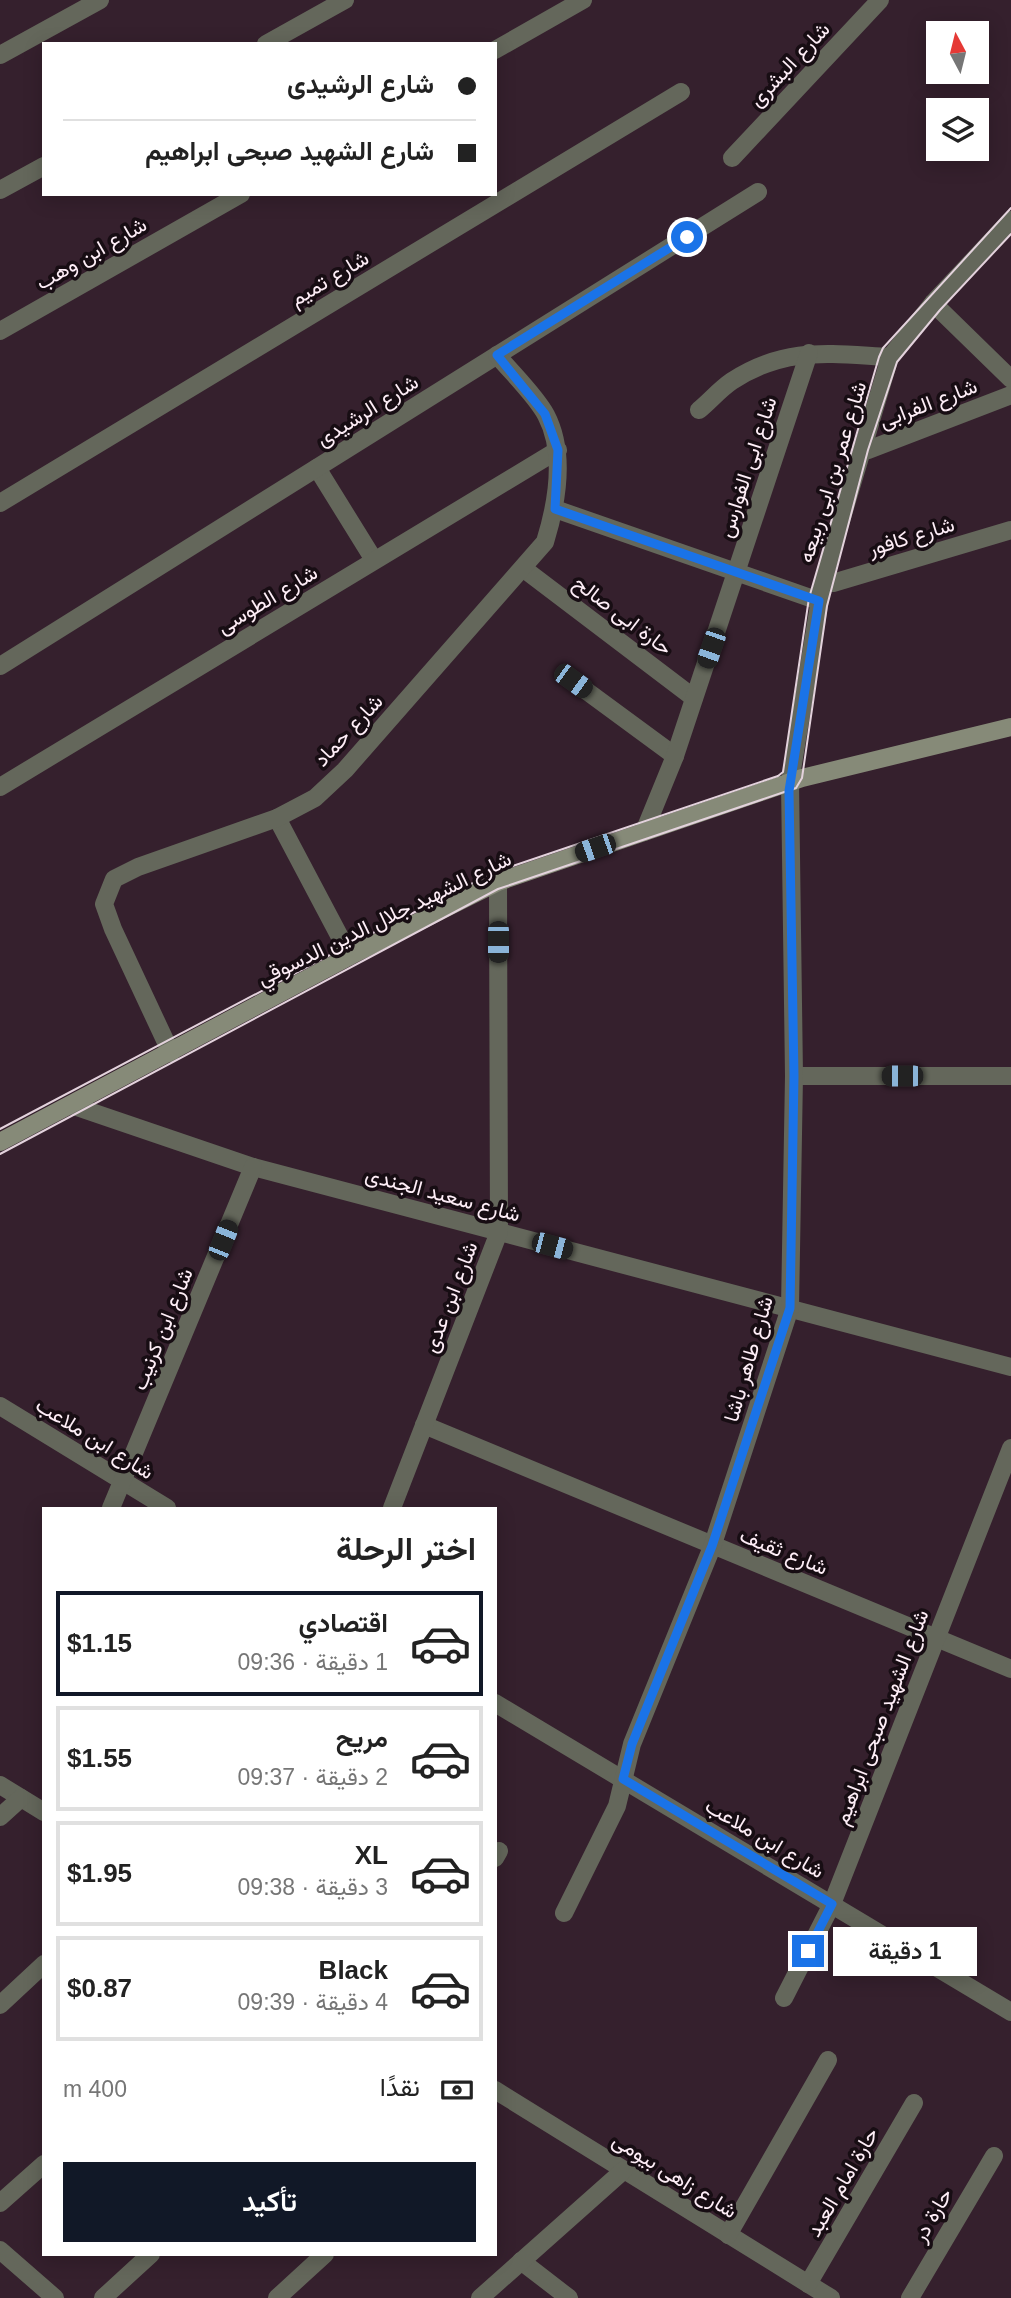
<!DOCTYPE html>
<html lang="ar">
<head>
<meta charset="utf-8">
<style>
	:root { --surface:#fff; --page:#f6f6f6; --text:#222; --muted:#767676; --line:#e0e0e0; --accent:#111827 }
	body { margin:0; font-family:Arial,Vazirmatn,sans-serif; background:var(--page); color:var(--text); direction:rtl; height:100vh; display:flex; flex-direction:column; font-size:26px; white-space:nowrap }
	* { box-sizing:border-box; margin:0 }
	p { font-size:23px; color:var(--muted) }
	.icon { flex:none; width:38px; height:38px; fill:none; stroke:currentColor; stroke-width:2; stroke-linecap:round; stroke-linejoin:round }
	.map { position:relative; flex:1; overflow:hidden; direction:ltr }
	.side { position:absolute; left:42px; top:1507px; width:455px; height:749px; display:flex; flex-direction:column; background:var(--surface); border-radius:0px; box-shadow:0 4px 18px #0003; direction:rtl }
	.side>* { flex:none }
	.hud { position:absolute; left:42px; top:42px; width:455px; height:154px; border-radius:0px; box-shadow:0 4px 18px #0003; direction:rtl; display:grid; align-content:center; height:154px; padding:0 21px; background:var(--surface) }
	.needle { width:46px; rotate:353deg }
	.fabs { position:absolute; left:926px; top:21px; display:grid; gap:14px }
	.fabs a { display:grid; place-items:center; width:63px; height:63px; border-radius:0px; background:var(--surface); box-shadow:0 4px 18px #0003; font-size:35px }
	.end { position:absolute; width:32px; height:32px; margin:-16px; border:9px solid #1a73e8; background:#fff; box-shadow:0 0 0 4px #fff }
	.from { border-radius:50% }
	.bubble { position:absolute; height:49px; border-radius:0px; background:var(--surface); box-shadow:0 4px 18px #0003; font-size:23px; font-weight:600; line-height:49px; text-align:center; direction:rtl }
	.car { position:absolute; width:21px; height:42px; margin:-21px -10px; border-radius:9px; box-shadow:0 0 5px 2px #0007; background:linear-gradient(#222 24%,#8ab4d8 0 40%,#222 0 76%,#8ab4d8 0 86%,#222 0) }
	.hud b { display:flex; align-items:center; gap:24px; height:66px; font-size:26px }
	.hud b+b { border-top:2px solid var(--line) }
	.hud i { width:18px; height:18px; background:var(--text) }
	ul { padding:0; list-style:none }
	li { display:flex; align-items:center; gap:21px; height:105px; margin:0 14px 10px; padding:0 7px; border:4px solid var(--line); border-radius:0px }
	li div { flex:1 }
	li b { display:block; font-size:26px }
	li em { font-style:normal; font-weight:600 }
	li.on { border-color:var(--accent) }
	li>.icon { width:63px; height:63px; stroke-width:1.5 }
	h2 { padding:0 21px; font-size:32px; line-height:84px }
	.pay { display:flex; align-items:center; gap:18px; height:77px; padding:0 21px; font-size:26px }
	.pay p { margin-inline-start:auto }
	.action { display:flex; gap:14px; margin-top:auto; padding:14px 21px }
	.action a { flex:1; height:80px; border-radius:0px; background:var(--accent); color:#fff; font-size:28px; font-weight:600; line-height:80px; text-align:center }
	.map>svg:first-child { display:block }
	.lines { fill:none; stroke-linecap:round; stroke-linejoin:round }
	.street { stroke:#64675b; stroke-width:18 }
	.secondary { stroke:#868a78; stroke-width:18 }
	.tram { stroke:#e3d2dc; stroke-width:2 }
	.route { stroke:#1a73e8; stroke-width:9 }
	.labels { text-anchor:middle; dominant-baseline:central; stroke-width:7; stroke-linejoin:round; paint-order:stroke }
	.street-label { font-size:21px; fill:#feeef7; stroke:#170d13 }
</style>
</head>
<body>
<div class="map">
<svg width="1011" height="2298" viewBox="0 0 1011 2298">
	<rect width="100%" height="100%" fill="#35202d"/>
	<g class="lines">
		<g class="street">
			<polyline points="266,44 345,0"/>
			<polyline points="495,50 583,0"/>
			<polyline points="0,55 100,0"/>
			<polyline points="732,158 880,0"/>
			<polyline points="0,190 44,166"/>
			<polyline points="933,303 1011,379"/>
			<polyline points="0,331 241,194"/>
			<path d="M699 410C710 401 720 389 732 381 786 346 829 354 890 357"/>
			<polyline points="862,448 868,450 1011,395"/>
			<polyline points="317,468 374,560"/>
			<polyline points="0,503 681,92"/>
			<polyline points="555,509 819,601"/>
			<polyline points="524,569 694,698"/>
			<polyline points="823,581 833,583 1011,530"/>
			<polyline points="0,666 758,192"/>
			<polyline points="573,681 675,756"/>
			<polyline points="0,787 558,450"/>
			<polyline points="277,818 350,956"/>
			<polyline points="644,832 675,756 809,353"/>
			<path d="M171 1053 113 929 104 904 114 879 138 867 277 818 315 798 345 770 545 542C557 503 566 453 546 415 536 396 511 372 497 355"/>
			<polyline points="794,1076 1011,1076"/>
			<polyline points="71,1105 253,1167 1011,1367"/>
			<polyline points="0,1406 167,1508"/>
			<polyline points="424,1425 1011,1669"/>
			<polyline points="111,1508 253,1167"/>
			<polyline points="392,1508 499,1232 498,882"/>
			<polyline points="495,1703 1011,2012"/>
			<polyline points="0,1785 44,1812"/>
			<polyline points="0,1817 21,1798"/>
			<polyline points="495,1858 499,1851"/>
			<polyline points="564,1913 617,1806 632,1744 712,1547 790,1308 794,1076 790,782 823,581 890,357 933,303 1011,220"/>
			<polyline points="784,1998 832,1904 1011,1448"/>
			<polyline points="0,2005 44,1964"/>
			<polyline points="495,2090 831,2298"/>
			<polyline points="0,2203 44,2164"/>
			<polyline points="728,2235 828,2060"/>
			<polyline points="0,2250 55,2298"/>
			<polyline points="521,2261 569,2298"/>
			<polyline points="808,2284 914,2103"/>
			<polyline points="103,2298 151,2254"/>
			<polyline points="277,2298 325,2254"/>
			<polyline points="480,2298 624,2170"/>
			<polyline points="910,2298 994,2156"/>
		</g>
		<polyline class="secondary" points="0,1142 350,956 498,882 802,778 1011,727"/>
		<g class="tram">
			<polyline points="0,1129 345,947 495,872 778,776 783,772 809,598 879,357 883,348 1011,208"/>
			<polyline points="0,1154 498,889 796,788 802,778 827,606 868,450 897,362 940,310 1011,234"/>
		</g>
	</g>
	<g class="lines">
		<polyline class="route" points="687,237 497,355 545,414 558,450 555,509 819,601 789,791 794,1076 790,1308 712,1546 632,1744 623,1779 832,1904 808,1951"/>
	</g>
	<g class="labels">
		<g class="street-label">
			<text transform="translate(789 64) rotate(-47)">شارع البشرى</text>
			<text transform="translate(91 253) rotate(-30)">شارع ابن وهب</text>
			<text transform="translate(329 278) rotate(-31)">شارع تميم</text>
			<text transform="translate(928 403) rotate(-21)">شارع الفرابى</text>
			<text transform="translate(367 410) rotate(-32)">شارع الرشيدى</text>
			<text transform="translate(747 467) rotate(-72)">شارع ابى الفوارس</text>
			<text transform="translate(832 472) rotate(-73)">شارع عمر بن ابى ربيعه</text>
			<text transform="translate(911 536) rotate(-17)">شارع كافور</text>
			<text transform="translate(267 599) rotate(-31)">شارع الطوسى</text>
			<text transform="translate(623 615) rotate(37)">حارة ابى صالح</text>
			<text transform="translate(348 730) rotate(-47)">شارع حماد</text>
			<text transform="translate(384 918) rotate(-26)">شارع الشهيد جلال الدين الدسوقي</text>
			<text transform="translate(443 1194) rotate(15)">شارع سعيد الجندى</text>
			<text transform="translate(450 1297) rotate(-69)">شارع ابن عدى</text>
			<text transform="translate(162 1329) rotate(-68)">شارع ابن كرنيب</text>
			<text transform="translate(748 1359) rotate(-74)">شارع طاهر باشا</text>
			<text transform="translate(95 1438) rotate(32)">شارع ابن ملاعب</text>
			<text transform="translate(784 1551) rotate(22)">شارع ثقيف</text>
			<text transform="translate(881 1717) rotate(-69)">شارع الشهيد صبحى ابراهيم</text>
			<text transform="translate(765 1838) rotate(31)">شارع ابن ملاعب</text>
			<text transform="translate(675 2175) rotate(32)">شارع زاهى بيومى</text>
			<text transform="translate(842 2182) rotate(-60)">حارة امام العبد</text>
			<text transform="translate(932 2215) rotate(-60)">حارة در</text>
		</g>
	</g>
</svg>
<div class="fabs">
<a><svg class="needle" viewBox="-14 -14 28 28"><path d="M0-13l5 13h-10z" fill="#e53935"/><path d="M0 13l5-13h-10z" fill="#767676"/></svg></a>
<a><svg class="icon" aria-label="layers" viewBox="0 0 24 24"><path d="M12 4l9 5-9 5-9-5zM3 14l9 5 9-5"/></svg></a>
</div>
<i class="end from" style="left:687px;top:237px"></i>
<i class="end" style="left:808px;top:1951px"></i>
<div class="bubble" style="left:833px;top:1927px;width:144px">1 دقيقة</div>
<i class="car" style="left:711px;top:648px;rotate:199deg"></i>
<i class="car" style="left:573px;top:681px;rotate:126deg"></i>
<i class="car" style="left:595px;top:848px;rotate:251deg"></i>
<i class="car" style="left:498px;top:942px;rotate:180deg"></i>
<i class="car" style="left:902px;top:1076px;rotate:270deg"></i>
<i class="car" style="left:223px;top:1240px;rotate:22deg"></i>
<i class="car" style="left:552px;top:1246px;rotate:105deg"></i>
<div class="hud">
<b><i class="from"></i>شارع الرشيدى</b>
<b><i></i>شارع الشهيد صبحى ابراهيم</b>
</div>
<section class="side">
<h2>اختر الرحلة</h2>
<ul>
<li class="on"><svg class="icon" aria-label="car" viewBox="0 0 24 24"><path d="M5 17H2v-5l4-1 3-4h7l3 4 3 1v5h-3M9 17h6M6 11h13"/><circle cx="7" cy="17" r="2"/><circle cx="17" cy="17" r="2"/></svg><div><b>اقتصادي</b><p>1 دقيقة · 09:36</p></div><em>$1.15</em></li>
<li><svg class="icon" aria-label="car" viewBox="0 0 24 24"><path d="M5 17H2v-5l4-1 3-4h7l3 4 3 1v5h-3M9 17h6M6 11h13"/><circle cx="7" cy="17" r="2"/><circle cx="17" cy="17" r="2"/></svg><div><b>مريح</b><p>2 دقيقة · 09:37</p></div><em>$1.55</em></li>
<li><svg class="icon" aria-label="car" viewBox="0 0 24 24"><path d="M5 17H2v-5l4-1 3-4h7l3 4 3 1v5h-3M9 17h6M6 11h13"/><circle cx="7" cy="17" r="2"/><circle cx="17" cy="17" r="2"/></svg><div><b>XL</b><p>3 دقيقة · 09:38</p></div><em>$1.95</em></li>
<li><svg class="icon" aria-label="car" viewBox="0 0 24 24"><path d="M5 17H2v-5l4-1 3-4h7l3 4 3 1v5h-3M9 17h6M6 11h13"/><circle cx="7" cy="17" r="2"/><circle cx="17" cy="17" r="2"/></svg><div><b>Black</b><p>4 دقيقة · 09:39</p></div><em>$0.87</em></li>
</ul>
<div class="pay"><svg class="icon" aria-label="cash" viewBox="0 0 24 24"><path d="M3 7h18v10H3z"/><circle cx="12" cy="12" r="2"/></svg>نقدًا<p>400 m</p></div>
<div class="action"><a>تأكيد</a></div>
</section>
</div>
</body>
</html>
